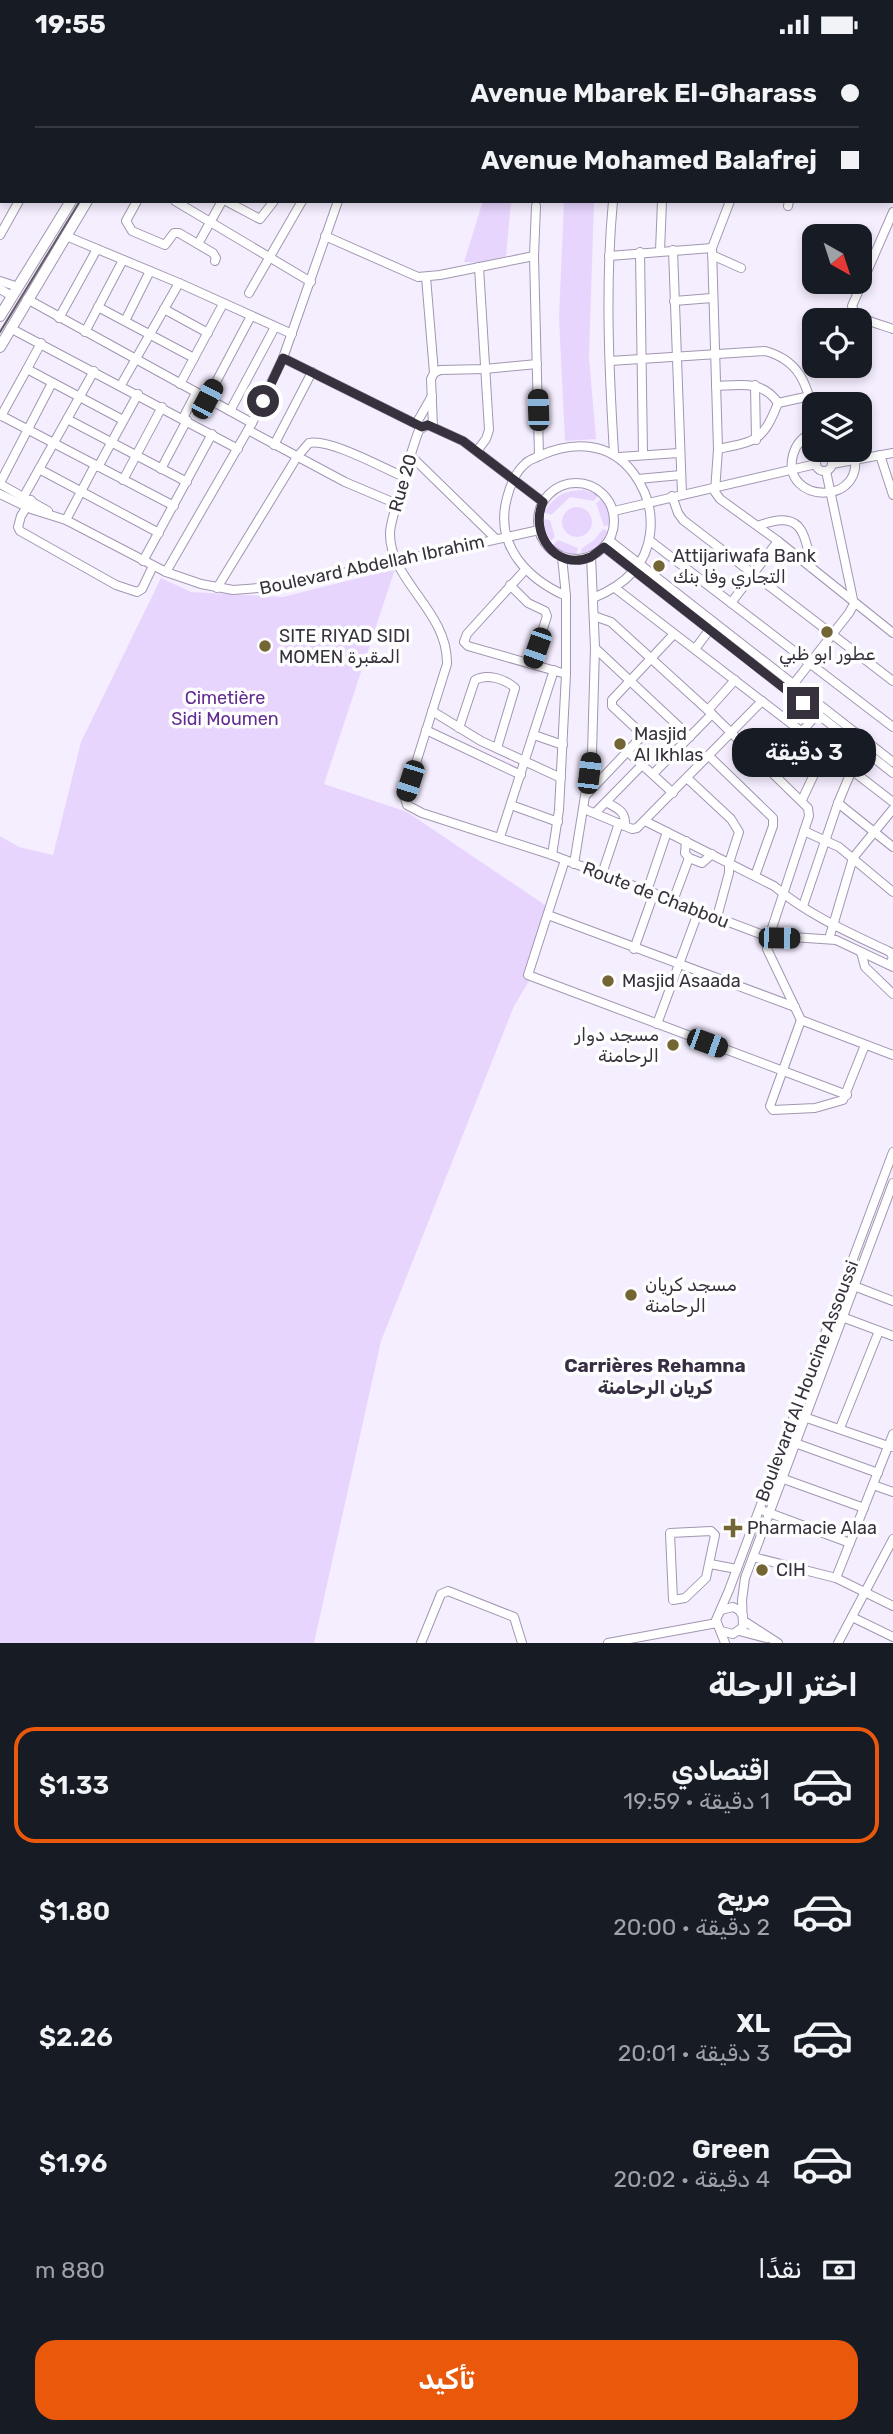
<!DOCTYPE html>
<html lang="ar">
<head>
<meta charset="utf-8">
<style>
	:root { --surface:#171b24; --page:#242831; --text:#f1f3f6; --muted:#9ea1a6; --line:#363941; --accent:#ea580c }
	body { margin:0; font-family:Rubik,"Noto Sans Arabic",sans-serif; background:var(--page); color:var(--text); direction:rtl; height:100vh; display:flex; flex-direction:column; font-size:26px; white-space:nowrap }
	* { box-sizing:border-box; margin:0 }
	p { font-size:23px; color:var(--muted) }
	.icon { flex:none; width:38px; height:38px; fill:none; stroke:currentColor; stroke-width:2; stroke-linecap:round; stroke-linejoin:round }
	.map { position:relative; height:1594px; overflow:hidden; direction:ltr }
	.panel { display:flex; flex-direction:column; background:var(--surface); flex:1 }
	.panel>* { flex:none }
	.banner { position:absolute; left:0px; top:0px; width:894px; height:154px; box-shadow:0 4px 10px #0003; direction:rtl; display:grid; align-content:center; height:154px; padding:0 35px; background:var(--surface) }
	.needle { width:46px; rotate:141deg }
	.buttons { position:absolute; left:802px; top:175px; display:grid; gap:14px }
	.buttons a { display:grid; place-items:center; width:70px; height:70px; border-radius:14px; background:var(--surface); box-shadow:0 4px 10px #0003; font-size:35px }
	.end { position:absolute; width:32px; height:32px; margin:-16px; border:9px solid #36313c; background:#fff; box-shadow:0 0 0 4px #fff }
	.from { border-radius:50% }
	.bubble { position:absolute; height:49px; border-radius:21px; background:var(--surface); box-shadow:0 4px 10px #0003; font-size:23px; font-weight:600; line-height:49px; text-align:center; direction:rtl }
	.car { position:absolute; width:21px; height:42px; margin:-21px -10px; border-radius:9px; box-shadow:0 0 5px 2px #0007; background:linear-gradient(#222 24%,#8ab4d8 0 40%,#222 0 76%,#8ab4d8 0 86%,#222 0) }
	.banner b { display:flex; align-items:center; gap:24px; height:66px; font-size:26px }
	.banner b+b { border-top:2px solid var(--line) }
	.banner i { width:18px; height:18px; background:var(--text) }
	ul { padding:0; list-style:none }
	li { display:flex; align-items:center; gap:21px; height:116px; margin:0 14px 10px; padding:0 21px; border:4px solid transparent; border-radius:21px }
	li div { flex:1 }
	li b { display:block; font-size:26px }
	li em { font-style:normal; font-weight:600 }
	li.active { border-color:var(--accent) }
	li>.icon { width:63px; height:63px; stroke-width:1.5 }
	h2 { padding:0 35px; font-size:32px; line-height:84px }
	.pay { display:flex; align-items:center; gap:18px; height:77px; padding:0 35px; font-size:26px }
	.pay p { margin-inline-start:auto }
	.button { display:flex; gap:14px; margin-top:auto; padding:14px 35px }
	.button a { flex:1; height:80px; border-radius:21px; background:var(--accent); color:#fff; font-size:28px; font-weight:600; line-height:80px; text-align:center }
	.status { display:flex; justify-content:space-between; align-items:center; height:49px; padding:0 35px; background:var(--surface); direction:ltr }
	.status svg { height:19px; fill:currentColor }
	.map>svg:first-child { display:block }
	.green { fill:#e7d5fe }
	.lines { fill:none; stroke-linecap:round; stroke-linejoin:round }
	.minor-casing { stroke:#a296b1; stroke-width:10 }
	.major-casing { stroke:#a296b1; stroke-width:12 }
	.minor { stroke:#fff; stroke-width:8 }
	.major { stroke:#fff; stroke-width:10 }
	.tram { stroke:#615c68; stroke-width:2 }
	.route { stroke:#36313c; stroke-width:9 }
	.poi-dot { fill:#746634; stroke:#fefefe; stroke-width:2.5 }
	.labels { text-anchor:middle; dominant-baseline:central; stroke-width:7; stroke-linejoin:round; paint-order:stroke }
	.street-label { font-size:18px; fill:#36313c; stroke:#fefefe }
	.poi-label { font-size:18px; fill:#36313c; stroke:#fefefe; text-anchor:start }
	.park-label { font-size:18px; fill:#612c8f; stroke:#fefefe }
	.neighbourhood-label { font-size:19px; font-weight:bold; fill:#392f45; stroke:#fefefe }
</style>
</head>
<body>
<div class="status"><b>19:55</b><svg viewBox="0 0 49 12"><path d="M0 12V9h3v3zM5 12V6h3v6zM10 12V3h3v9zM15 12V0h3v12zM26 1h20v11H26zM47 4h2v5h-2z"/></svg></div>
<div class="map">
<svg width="893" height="1594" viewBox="0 0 893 1594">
	<rect width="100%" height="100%" fill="#f5eeff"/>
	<g class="green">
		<polygon points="483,152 511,152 506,207 481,214 464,213"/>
		<polygon points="564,152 594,152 589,308 596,390 565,392 559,269"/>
		<path d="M584 441 598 446 594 452 570 448 551 466 544 463C557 446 562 442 584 441Z"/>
		<polygon points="602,450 614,469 611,476 604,477 596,454"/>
		<circle cx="577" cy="473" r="15"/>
		<polygon points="542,470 550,471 555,488 550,492 541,482"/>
		<path d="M603 480 610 483C605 498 597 504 582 507L581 500 594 491Z"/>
		<path d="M558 491 578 499 576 507C567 506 560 503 553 496Z"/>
		<polygon points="395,520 324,735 407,763 551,860 529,932 514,957 381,1292 314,1594 0,1594 0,787 19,798 53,806 81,693 161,529 191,543 283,548"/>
	</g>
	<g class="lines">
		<defs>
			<g id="minor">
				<polyline points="11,0 12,2"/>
				<polyline points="37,0 38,2"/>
				<polyline points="66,0 67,2"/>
				<polyline points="491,0 496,2"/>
				<polyline points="781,0 781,2"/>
				<polyline points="84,2 85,0"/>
				<polyline points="114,2 115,0"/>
				<polyline points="227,2 228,0"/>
				<polyline points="378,2 379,0"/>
				<polyline points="409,2 410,0"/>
				<polyline points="541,2 542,0"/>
				<polyline points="629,2 629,0"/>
				<polyline points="714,2 714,0"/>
				<polyline points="0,24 2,25"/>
				<polyline points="892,75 893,75"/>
				<polyline points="0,98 2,99"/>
				<polyline points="0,138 2,135"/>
				<polyline points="137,152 126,172 132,182 165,196 174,184 179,184 213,204 216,209 215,212"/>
				<polyline points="175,152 311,233"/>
				<polyline points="226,152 260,170 274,152"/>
				<path d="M613 152C605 236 609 321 614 404"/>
				<polyline points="730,152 712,199 718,400 715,443 720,450 778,492 893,584"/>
				<polyline points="536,157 534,207 539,407"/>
				<polyline points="788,157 789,152"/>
				<path d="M893 163 852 257C856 271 880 275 893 280"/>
				<polyline points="0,186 19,152"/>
				<polyline points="66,187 179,234 292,285"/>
				<polyline points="325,187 418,228 440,226 534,207"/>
				<polyline points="198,195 222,152"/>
				<polyline points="673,201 682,445"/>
				<polyline points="660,202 662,152"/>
				<polyline points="640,203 643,406"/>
				<polyline points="712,206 741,219"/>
				<polyline points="609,207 712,199"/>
				<polyline points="426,228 434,324 431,330 433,378"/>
				<polyline points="0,232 18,238"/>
				<polyline points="0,240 12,247"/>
				<polyline points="249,244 302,152"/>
				<polyline points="27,250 252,374"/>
				<polyline points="674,252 712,249"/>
				<polyline points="98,258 194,309"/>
				<polyline points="164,260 208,284"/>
				<polyline points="59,269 97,200"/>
				<polyline points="125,272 150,222"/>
				<polyline points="10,279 238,400"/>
				<polyline points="85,283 123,211"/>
				<polyline points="41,294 27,320 123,371"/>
				<polyline points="283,309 422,378"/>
				<path d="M610 312 765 302C799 311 807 335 814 366"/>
				<polyline points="434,324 440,321 485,320 537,315"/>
				<polyline points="180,335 223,255"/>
				<polyline points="121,336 179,234"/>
				<polyline points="755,336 756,391"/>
				<path d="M716 337C740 336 763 331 778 354 763 392 757 392 718 400"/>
				<polyline points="207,350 251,267"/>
				<polyline points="778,354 810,347"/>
				<polyline points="230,362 275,278"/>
				<polyline points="0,366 174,457"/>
				<polyline points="1,367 27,320"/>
				<polyline points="183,369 196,344"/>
				<polyline points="67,370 187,433"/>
				<polyline points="416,375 432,347"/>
				<polyline points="248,381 345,433 397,455"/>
				<path d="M814 383C803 387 796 395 793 406 780 456 870 458 853 401"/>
				<polyline points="274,396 312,323"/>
				<polyline points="477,402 486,390 489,381 479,218"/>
				<polyline points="410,406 495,489"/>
				<polyline points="880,406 893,446"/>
				<circle cx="824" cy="414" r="8"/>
				<polyline points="619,408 679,404"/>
				<polyline points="832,415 893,404"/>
				<polyline points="98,418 138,345"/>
				<polyline points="39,420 159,484"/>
				<polyline points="161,420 187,371"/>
				<polyline points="638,430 681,426"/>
				<polyline points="123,431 162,358"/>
				<circle cx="576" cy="472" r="38"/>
				<polyline points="0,434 52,334"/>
				<polyline points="0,435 48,462"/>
				<polyline points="0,445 31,460 66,471 166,523 201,535 233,541 284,537 539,481"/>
				<polyline points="24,447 94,322"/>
				<polyline points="672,447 678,464 683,471 893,632"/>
				<polyline points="31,451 21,467 18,478 20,482 116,536 137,543 142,540 153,517"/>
				<path d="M543 453 463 392 428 376 419 381C410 405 404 429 397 453 395 463 390 474 390 485 390 532 448 562 447 615L405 749 407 756 422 764 552 806 763 886 836 891 893 918"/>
				<polyline points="614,462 816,415"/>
				<polyline points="66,471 95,416"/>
				<path d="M758 477C800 460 805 481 811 518"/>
				<polyline points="649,491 893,678"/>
				<polyline points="610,492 893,713"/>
				<polyline points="604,498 893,724"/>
				<path d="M562 508 566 547C528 530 496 498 506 453 509 440 514 424 525 415 528 411 534 410 539 407 573 392 610 392 634 425 647 443 653 463 650 485 646 518 623 537 593 549"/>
				<polyline points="143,512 212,385"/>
				<polyline points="525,521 467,585 464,593 468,597 566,625"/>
				<polyline points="166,523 252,374 283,309 338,152"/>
				<polyline points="510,536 528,554 545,562 547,567 532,614"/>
				<path d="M217 539 297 408 309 394C329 389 383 419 404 428"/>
				<polyline points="615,539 893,753"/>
				<polyline points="731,554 778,492"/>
				<polyline points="594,567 611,573 712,665 808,759 809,767 769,888 767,900 801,971 893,1006"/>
				<polyline points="595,599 690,688"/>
				<polyline points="695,600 710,580"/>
				<polyline points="792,637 849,564 854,555 826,422"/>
				<polyline points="708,661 735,631"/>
				<polyline points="432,662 481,692 561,729"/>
				<path d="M459 679 475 631C487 624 505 630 515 639L497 699"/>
				<polyline points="426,681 521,726"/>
				<polyline points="534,686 563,696"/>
				<polyline points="628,703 673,744"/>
				<polyline points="709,707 773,769 773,777 755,827"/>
				<polyline points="769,721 817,665"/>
				<polyline points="653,725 712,665"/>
				<polyline points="687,729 731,770 739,783 729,814 729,824 717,868"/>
				<polyline points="587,745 643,686 612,657 612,651 674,585"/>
				<polyline points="802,751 825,702"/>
				<path d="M606 753C618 760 626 762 625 777"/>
				<polyline points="838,754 893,798"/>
				<polyline points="511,756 558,773"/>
				<polyline points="584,760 632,780 637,779 762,652"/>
				<polyline points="595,764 642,716"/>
				<path d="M645 772 774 837C808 866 850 884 890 903L893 908 890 916"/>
				<polyline points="804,782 839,798 893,843"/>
				<polyline points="500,788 554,621"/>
				<polyline points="686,792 685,804 689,809 702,814 712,805"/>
				<polyline points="552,806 559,761 566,625 566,547"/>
				<polyline points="565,811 528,926 847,1046"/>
				<polyline points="574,815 592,704 595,599 591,507"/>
				<polyline points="602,825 619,774"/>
				<polyline points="647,842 667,783"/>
				<polyline points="673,852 689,809"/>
				<polyline points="803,857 838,754 851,723"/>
				<polyline points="548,866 795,958"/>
				<polyline points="829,890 853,809 893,760"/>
				<polyline points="634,900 654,844"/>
				<polyline points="861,903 865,918 893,945"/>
				<polyline points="801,971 770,1057 773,1061 815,1059 843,1051 865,996"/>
				<polyline points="657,975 699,861"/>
				<polyline points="854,1237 893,1252"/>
				<polyline points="842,1268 893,1287"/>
				<polyline points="804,1368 891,1398"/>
				<polyline points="840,1379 879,1282"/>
				<polyline points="795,1394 878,1424"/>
				<polyline points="781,1429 864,1459"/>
				<polyline points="873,1436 893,1443"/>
				<polyline points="764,1462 850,1494"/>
				<polygon points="711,1482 715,1486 706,1529 685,1549 673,1551 670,1484"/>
				<polyline points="753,1508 836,1529 893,1557"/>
				<polyline points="710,1515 737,1520"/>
				<polyline points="836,1529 893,1385"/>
				<polyline points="721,1561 733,1558 739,1561 743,1567"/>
				<polyline points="852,1568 893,1588"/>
				<polyline points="744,1572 778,1594"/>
				<polyline points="721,1582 733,1585 743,1578 742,1551 745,1529 893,1134"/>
				<polyline points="739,1582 766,1589"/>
				<polyline points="421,1594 441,1545 448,1542 514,1568 522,1594"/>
				<polyline points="608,1594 717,1574"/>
				<polyline points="725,1594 716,1571 729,1541 893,1103"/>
				<polyline points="838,1594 893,1490"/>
			</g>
			<g id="major">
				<polyline points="161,2 162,0"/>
				<polyline points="180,2 181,0"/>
				<polyline points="0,267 71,152"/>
				<polyline points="0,298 87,152"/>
			</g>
		</defs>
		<use href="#minor" class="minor-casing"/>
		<use href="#major" class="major-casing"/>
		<use href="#minor" class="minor"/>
		<use href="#major" class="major"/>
		<g class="tram">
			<polyline points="168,2 169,0"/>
			<polyline points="0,283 80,152"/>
		</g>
	</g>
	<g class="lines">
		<path class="route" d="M263 352 283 309 422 378 428 376 463 392 543 453C529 484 556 523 591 508 595 505 600 501 604 498L803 654"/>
	</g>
	<g class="poi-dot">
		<circle cx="659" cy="517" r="7"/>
		<circle cx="827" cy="583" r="7"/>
		<circle cx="265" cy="597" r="7"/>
		<circle cx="620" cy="695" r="7"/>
		<circle cx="608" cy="932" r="7"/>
		<circle cx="673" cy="996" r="7"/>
		<circle cx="631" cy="1246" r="7"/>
		<path d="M729.5 1468.5h7v7h7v7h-7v7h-7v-7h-7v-7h7z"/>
		<circle cx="762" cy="1521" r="7"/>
	</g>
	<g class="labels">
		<g class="street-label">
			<text transform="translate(403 434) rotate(-74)">Rue 20</text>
			<text transform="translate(372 516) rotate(-12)">Boulevard Abdellah Ibrahim</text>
			<text transform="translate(656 846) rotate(21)">Route de Chabbou</text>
			<text transform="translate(807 1332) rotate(-69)">Boulevard Al Houcine Assoussi</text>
		</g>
		<g class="poi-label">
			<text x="673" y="507">Attijariwafa Bank<tspan x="673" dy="21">التجاري وفا بنك</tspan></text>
			<text x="279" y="587">SITE RIYAD SIDI<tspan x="279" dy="21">MOMEN المقبرة</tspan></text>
			<text x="827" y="605" text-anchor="middle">عطور ابو ظبي</text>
			<text x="634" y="685">Masjid<tspan x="634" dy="21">Al Ikhlas</tspan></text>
			<text x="622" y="932">Masjid Asaada</text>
			<text x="659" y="986" text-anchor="end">مسجد دوار<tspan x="659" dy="21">الرحامنة</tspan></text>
			<text x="645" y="1236">مسجد كريان<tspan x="645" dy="21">الرحامنة</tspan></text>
			<text x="747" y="1479">Pharmacie Alaa</text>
			<text x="776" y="1521">CIH</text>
		</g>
		<g class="park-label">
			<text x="225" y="649">Cimetière<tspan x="225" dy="21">Sidi Moumen</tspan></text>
		</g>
		<g class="neighbourhood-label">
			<text x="655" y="1316">Carrières Rehamna<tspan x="655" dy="22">كريان الرحامنة</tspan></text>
		</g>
	</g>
</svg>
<div class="buttons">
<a><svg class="needle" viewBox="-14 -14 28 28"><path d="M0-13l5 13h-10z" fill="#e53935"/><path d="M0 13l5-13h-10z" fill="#9ea1a6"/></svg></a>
<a><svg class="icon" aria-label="locate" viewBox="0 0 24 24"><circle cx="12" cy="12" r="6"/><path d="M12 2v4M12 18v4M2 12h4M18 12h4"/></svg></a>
<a><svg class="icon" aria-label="layers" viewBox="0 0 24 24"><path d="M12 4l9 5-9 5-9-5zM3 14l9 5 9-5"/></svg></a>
</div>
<i class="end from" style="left:263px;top:352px"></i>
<i class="end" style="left:803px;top:654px"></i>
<div class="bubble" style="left:732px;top:679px;width:144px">3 دقيقة</div>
<i class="car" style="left:207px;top:350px;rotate:28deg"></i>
<i class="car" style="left:538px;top:361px;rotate:358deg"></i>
<i class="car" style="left:537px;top:599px;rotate:199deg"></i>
<i class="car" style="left:589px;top:724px;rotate:7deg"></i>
<i class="car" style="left:410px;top:732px;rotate:198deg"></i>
<i class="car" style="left:779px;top:889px;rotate:91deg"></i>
<i class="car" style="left:707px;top:994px;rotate:110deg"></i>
<div class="banner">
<b><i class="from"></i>Avenue Mbarek El-Gharass</b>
<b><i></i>Avenue Mohamed Balafrej</b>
</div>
</div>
<section class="panel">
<h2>اختر الرحلة</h2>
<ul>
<li class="active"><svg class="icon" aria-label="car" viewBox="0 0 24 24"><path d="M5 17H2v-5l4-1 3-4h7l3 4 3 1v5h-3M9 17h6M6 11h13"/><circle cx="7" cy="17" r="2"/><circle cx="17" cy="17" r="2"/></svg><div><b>اقتصادي</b><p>1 دقيقة · 19:59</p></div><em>$1.33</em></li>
<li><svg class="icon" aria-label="car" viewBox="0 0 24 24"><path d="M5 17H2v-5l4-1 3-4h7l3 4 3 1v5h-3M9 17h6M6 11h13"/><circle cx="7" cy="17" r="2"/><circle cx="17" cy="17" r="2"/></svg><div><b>مريح</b><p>2 دقيقة · 20:00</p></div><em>$1.80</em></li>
<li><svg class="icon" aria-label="car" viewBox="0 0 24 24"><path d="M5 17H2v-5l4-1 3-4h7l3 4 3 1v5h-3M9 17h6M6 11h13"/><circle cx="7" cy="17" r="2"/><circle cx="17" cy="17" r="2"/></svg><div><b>XL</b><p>3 دقيقة · 20:01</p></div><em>$2.26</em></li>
<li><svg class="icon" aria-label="car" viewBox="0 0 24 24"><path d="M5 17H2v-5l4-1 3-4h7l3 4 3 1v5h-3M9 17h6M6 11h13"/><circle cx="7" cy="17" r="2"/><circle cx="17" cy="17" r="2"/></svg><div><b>Green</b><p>4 دقيقة · 20:02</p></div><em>$1.96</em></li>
</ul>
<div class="pay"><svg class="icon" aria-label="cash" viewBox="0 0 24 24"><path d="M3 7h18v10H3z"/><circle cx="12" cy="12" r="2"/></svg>نقدًا<p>880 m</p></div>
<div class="button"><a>تأكيد</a></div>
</section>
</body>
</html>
